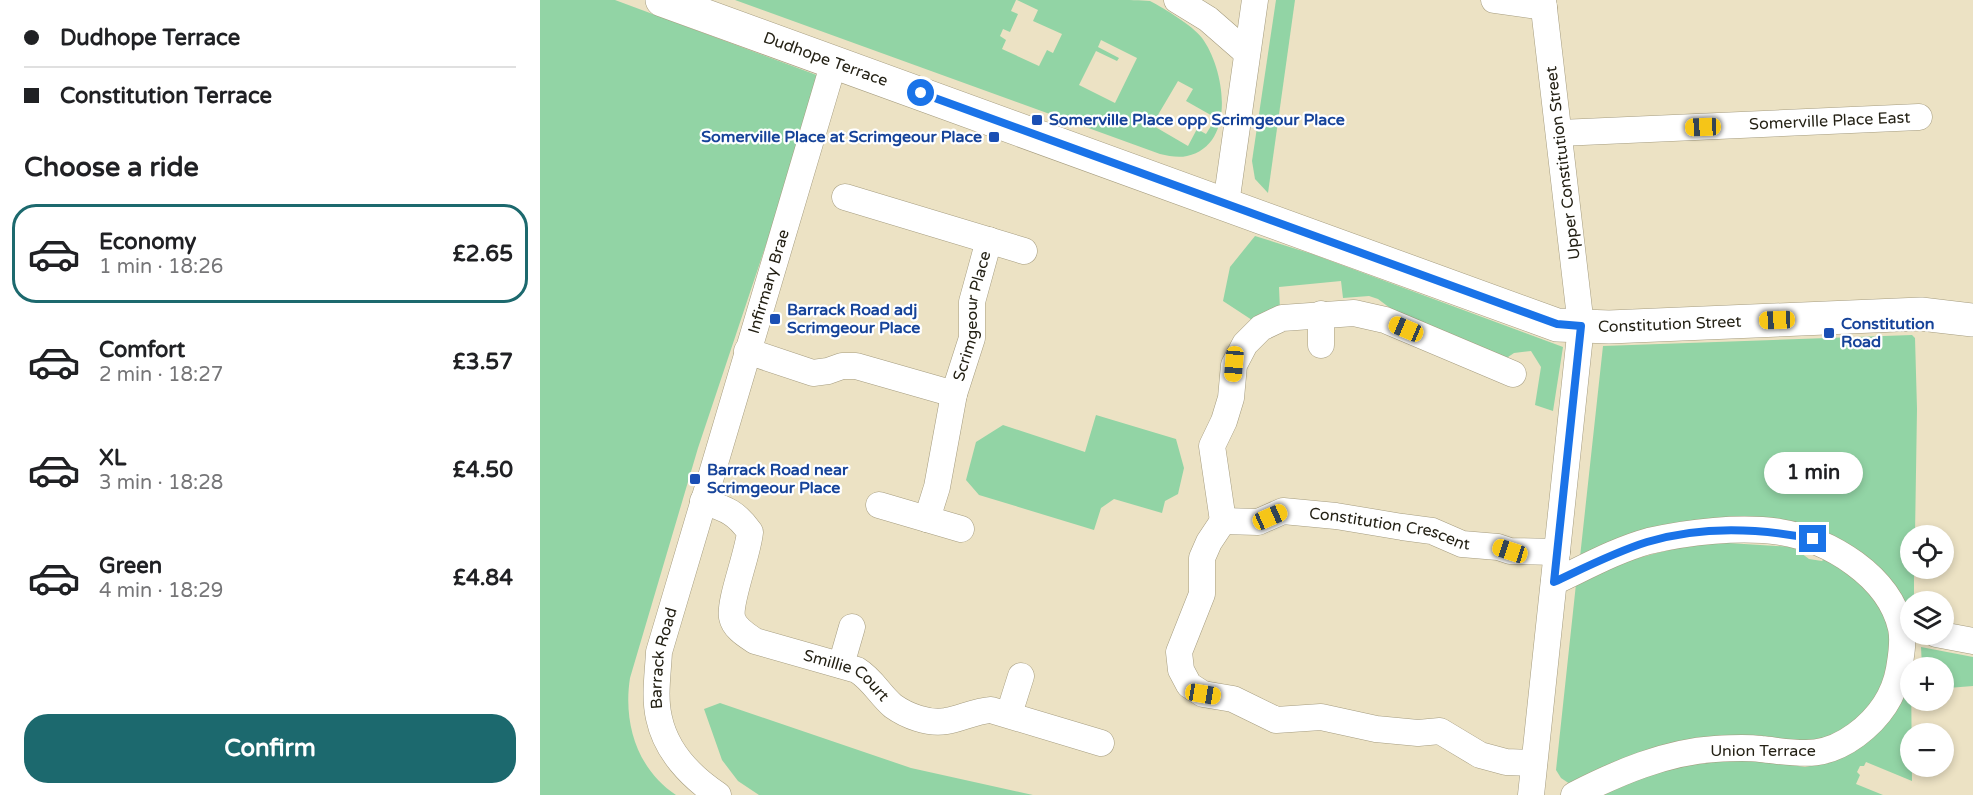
<!DOCTYPE html>
<html lang="en">
<head>
<meta charset="utf-8">
<style>
	:root { --surface:#fff; --page:#f6f6f6; --text:#202124; --muted:#757577; --line:#e0e0e0; --accent:#1c696e }
	body { margin:0; font-family:"Varela Round",sans-serif; background:var(--page); color:var(--text); height:100vh; display:flex; flex-direction:column; font-size:22px; white-space:nowrap }
	* { box-sizing:border-box; margin:0 }
	p { font-size:20px; color:var(--muted) }
	.icon { flex:none; width:33px; height:33px; fill:none; stroke:currentColor; stroke-width:2; stroke-linecap:round; stroke-linejoin:round }
	.map { position:relative; flex:1; overflow:hidden }
	.details { display:flex; flex-direction:column; background:var(--surface); width:540px }
	.details>* { flex:none }
	.banner { display:grid; align-content:center; height:132px; padding:0 24px; background:var(--surface) }
	.controls { position:absolute; left:1360px; top:525px; display:grid; gap:12px }
	.controls a { display:grid; place-items:center; width:54px; height:54px; border-radius:50%; background:var(--surface); box-shadow:0 3px 9px #0003; font-size:30px }
	.end { position:absolute; width:27px; height:27px; margin:-14px; border:8px solid #1a73e8; background:#fff; box-shadow:0 0 0 3px #fff }
	.from { border-radius:50% }
	.bubble { position:absolute; height:42px; border-radius:21px; background:var(--surface); box-shadow:0 3px 9px #0003; font-size:20px; font-weight:800; line-height:42px; text-align:center }
	.car { position:absolute; width:18px; height:36px; margin:-18px -9px; border-radius:8px; box-shadow:0 0 4px 2px #0007; background:linear-gradient(#f5c518 24%,#345 0 40%,#f5c518 0 76%,#345 0 86%,#f5c518 0) }
	.banner b { display:flex; align-items:center; gap:21px; height:57px; font-size:22px }
	.banner b+b { border-top:2px solid var(--line) }
	.banner i { width:15px; height:15px; background:var(--text) }
	ul { padding:0; list-style:none }
	li { display:flex; align-items:center; gap:18px; height:99px; margin:0 12px 9px; padding:0 12px; border:3px solid transparent; border-radius:24px }
	li div { flex:1 }
	li b { display:block; font-size:22px }
	li em { font-style:normal; font-weight:800 }
	li.current { border-color:var(--accent) }
	li>.icon { width:54px; height:54px; stroke-width:1.5 }
	h2 { padding:0 24px; font-size:27px; line-height:72px }
	.action { display:flex; gap:12px; margin-top:auto; padding:12px 24px }
	.action a { flex:1; height:69px; border-radius:24px; background:var(--accent); color:#fff; font-size:24px; font-weight:800; line-height:69px; text-align:center }
	main { display:flex; flex:1; min-height:0 }
	.map>svg:first-child { display:block }
	.green { fill:#92d4a5; fill-rule:evenodd }
	.lines { fill:none; stroke-linecap:round; stroke-linejoin:round }
	.minor-casing { stroke:#a59c7f; stroke-width:27 }
	.tertiary-casing { stroke:#a59c7f; stroke-width:34 }
	.minor { stroke:#fff; stroke-width:26 }
	.tertiary { stroke:#fff; stroke-width:33 }
	.route { stroke:#1a73e8; stroke-width:8 }
	.transit-dot { fill:#1a4fb4; stroke:#fff; stroke-width:2 }
	.labels { text-anchor:middle; dominant-baseline:central; stroke-width:4.5; stroke-linejoin:round; paint-order:stroke }
	.street-label { font-size:16px; fill:#242115; stroke:#fff }
	.transit-label { font-size:16px; font-weight:bold; fill:#164399; stroke:#fff; text-anchor:start }
</style>
</head>
<body>
<main>
<section class="details">
<div class="banner">
<b><i class="from"></i>Dudhope Terrace</b>
<b><i></i>Constitution Terrace</b>
</div>
<h2>Choose a ride</h2>
<ul>
<li class="current"><svg class="icon" aria-label="car" viewBox="0 0 24 24"><path d="M5 17H2v-5l4-1 3-4h7l3 4 3 1v5h-3M9 17h6M6 11h13"/><circle cx="7" cy="17" r="2"/><circle cx="17" cy="17" r="2"/></svg><div><b>Economy</b><p>1 min · 18:26</p></div><em>£2.65</em></li>
<li><svg class="icon" aria-label="car" viewBox="0 0 24 24"><path d="M5 17H2v-5l4-1 3-4h7l3 4 3 1v5h-3M9 17h6M6 11h13"/><circle cx="7" cy="17" r="2"/><circle cx="17" cy="17" r="2"/></svg><div><b>Comfort</b><p>2 min · 18:27</p></div><em>£3.57</em></li>
<li><svg class="icon" aria-label="car" viewBox="0 0 24 24"><path d="M5 17H2v-5l4-1 3-4h7l3 4 3 1v5h-3M9 17h6M6 11h13"/><circle cx="7" cy="17" r="2"/><circle cx="17" cy="17" r="2"/></svg><div><b>XL</b><p>3 min · 18:28</p></div><em>£4.50</em></li>
<li><svg class="icon" aria-label="car" viewBox="0 0 24 24"><path d="M5 17H2v-5l4-1 3-4h7l3 4 3 1v5h-3M9 17h6M6 11h13"/><circle cx="7" cy="17" r="2"/><circle cx="17" cy="17" r="2"/></svg><div><b>Green</b><p>4 min · 18:29</p></div><em>£4.84</em></li>
</ul>
<div class="action"><a>Confirm</a></div>
</section>
<div class="map">
<svg width="1433" height="795" viewBox="0 0 1433 795">
	<rect width="100%" height="100%" fill="#ece2c4"/>
	<g class="green">
		<path d="M0 0H75L282 77 158 448 90 678C83 723 97 769 136 795H0Z"/>
		<path d="M195 0H476L471 11 478 14 470 32 463 29 460 36 466 40 462 49 499 66 507 50 513 53 522 34 493 21 498 10 477 0C510 0 544 0 578 0 587 0 601 0 610 1 625 9 652 25 662 38 685 69 697 145 647 156 638 158 629 156 620 154ZM561 40 597 58 575 103 539 85 556 51 577 61 579 58 558 47ZM638 81 653 89 646 101 676 118 666 134 657 129 648 146 612 125Z"/>
		<polygon points="736,0 755,0 728,193 715,179 712,161"/>
		<polygon points="715,236 772,254 1023,347 1013,411 995,405 1001,367 991,351 974,353 965,359 862,317 838,299 829,296 803,298 801,281 739,287 740,310 712,320 683,301 690,267"/>
		<polygon points="1372,335 1375,338 1377,409 1375,535 1371,536 1371,568 1374,569 1374,601 1371,602 1371,620 1265,528 1040,557 1063,346"/>
		<polygon points="556,415 636,439 644,468 638,494 625,501 622,513 574,499 561,508 554,530 439,495 426,480 436,442 463,425 545,452"/>
		<path d="M1188 543 1253 547 1269 559 1282 561 1284 559C1315 573 1344 601 1350 636 1352 647 1349 657 1347 668 1344 682 1337 697 1328 709 1316 722 1301 730 1286 738L1030 784 1021 778 1016 770 1036 584C1084 559 1134 545 1188 543Z"/>
		<polygon points="1373,635 1373,667 1371,668 1372,781 1326,762 1324,766 1320,766 1317,772 1320,775 1316,784 1343,795 1058,795 1122,770 1171,761 1216,760 1265,767 1280,764 1312,751"/>
		<polygon points="1381,647 1433,657 1433,686 1408,688 1404,685 1404,668 1382,667"/>
		<polygon points="180,703 371,768 493,795 219,795 198,781 182,760 164,709"/>
	</g>
	<g class="lines">
		<defs>
			<g id="minor">
				<polyline points="637,0 668,19 707,53"/>
				<polyline points="954,0 1004,7"/>
				<path id="s1" d="M1020 133 1379 117"/>
				<polyline points="305,197 484,251"/>
				<polyline points="686,204 715,0"/>
				<polyline points="781,314 781,345"/>
				<path id="s2" d="M207 351 273 373 288 371 302 366H316L414 394 432 338V302L449 240"/>
				<path id="s3" d="M163 501C186 509 196 512 210 532 208 554 189 601 192 617 194 628 206 635 215 641L317 670C333 680 339 694 353 706 367 716 388 724 406 721 421 719 434 711 451 710L561 743"/>
				<polyline points="339,505 421,529"/>
				<polyline points="387,519 397,487 414,394"/>
				<polyline points="683,521 669,542 662,558 662,594 639,652 641,670 649,685 663,694 693,699 736,720 781,717 836,729 878,733 900,731 940,755 966,762 994,763"/>
				<polyline points="683,521 672,446 684,421 691,398 694,365 705,344 721,328 742,318 814,313 845,320 973,374"/>
				<path id="s4" d="M683 521 718 522 743 511 796 516 862 527 892 531 922 544 958 547 970 551 1017 552"/>
				<path d="M1014 582C1044 568 1076 550 1109 541 1148 532 1200 526 1240 532 1290 540 1349 576 1361 628 1364 642 1361 656 1359 669 1354 697 1339 718 1316 735 1282 760 1259 753 1221 749 1206 747 1190 748 1175 749 1126 752 1077 773 1034 795"/>
				<polyline points="1396,634 1433,641"/>
				<polyline points="301,665 312,627"/>
				<polyline points="469,714 481,676"/>
				<path id="s5" d="M178 795C151 777 126 751 119 718 114 697 118 673 119 652L294 62"/>
				<polyline points="991,795 1041,326 1003,0"/>
			</g>
			<g id="tertiary">
				<path id="s6" d="M122 0 1017 325 1069 327 1381 314 1433 320"/>
			</g>
		</defs>
		<use href="#minor" class="minor-casing"/>
		<use href="#tertiary" class="tertiary-casing"/>
		<use href="#minor" class="minor"/>
		<use href="#tertiary" class="tertiary"/>
	</g>
	<g class="lines">
		<path class="route" d="M381 93 1017 324 1041 326 1014 582C1044 568 1075 552 1107 542 1160 526 1219 528 1273 539"/>
	</g>
	<g class="transit-dot">
		<rect x="491" y="114" width="12" height="12" rx="3"/>
		<rect x="448" y="131" width="12" height="12" rx="3"/>
		<rect x="229" y="313" width="12" height="12" rx="3"/>
		<rect x="1283" y="327" width="12" height="12" rx="3"/>
		<rect x="149" y="473" width="12" height="12" rx="3"/>
	</g>
	<g class="labels">
		<g class="street-label">
			<text stroke="none"><textPath href="#s6" startOffset="174">Dudhope Terrace</textPath></text>
			<text stroke="none"><textPath href="#s1" startOffset="270">Somerville Place East</textPath></text>
			<text transform="translate(1023 163) rotate(-97)">Upper Constitution Street</text>
			<text stroke="none"><textPath href="#s5" startOffset="552">Infirmary Brae</textPath></text>
			<text stroke="none"><textPath href="#s2" startOffset="296">Scrimgeour Place</textPath></text>
			<text stroke="none"><textPath href="#s6" startOffset="1065">Constitution Street</textPath></text>
			<text stroke="none"><textPath href="#s4" startOffset="171">Constitution Crescent</textPath></text>
			<text stroke="none"><textPath href="#s5" startOffset="160">Barrack Road</textPath></text>
			<text stroke="none"><textPath href="#s3" startOffset="278">Smillie Court</textPath></text>
			<text x="1223" y="751">Union Terrace</text>
		</g>
		<g class="transit-label">
			<text x="509" y="120">Somerville Place opp Scrimgeour Place</text>
			<text x="442" y="137" text-anchor="end">Somerville Place at Scrimgeour Place</text>
			<text x="247" y="310">Barrack Road adj<tspan x="247" dy="18">Scrimgeour Place</tspan></text>
			<text x="1301" y="324">Constitution<tspan x="1301" dy="18">Road</tspan></text>
			<text x="167" y="470">Barrack Road near<tspan x="167" dy="18">Scrimgeour Place</tspan></text>
		</g>
	</g>
</svg>
<div class="controls">
<a><svg class="icon" aria-label="locate" viewBox="0 0 24 24"><circle cx="12" cy="12" r="6"/><path d="M12 2v4M12 18v4M2 12h4M18 12h4"/></svg></a>
<a><svg class="icon" aria-label="layers" viewBox="0 0 24 24"><path d="M12 4l9 5-9 5-9-5zM3 14l9 5 9-5"/></svg></a>
<a>+</a>
<a>−</a>
</div>
<i class="end from" style="left:381px;top:93px"></i>
<i class="end" style="left:1273px;top:539px"></i>
<div class="bubble" style="left:1224px;top:452px;width:99px">1 min</div>
<i class="car" style="left:1163px;top:127px;rotate:268deg"></i>
<i class="car" style="left:1237px;top:320px;rotate:268deg"></i>
<i class="car" style="left:866px;top:329px;rotate:293deg"></i>
<i class="car" style="left:694px;top:364px;rotate:185deg"></i>
<i class="car" style="left:730px;top:517px;rotate:66deg"></i>
<i class="car" style="left:970px;top:551px;rotate:288deg"></i>
<i class="car" style="left:663px;top:694px;rotate:99deg"></i>
</div>
</main>
</body>
</html>
